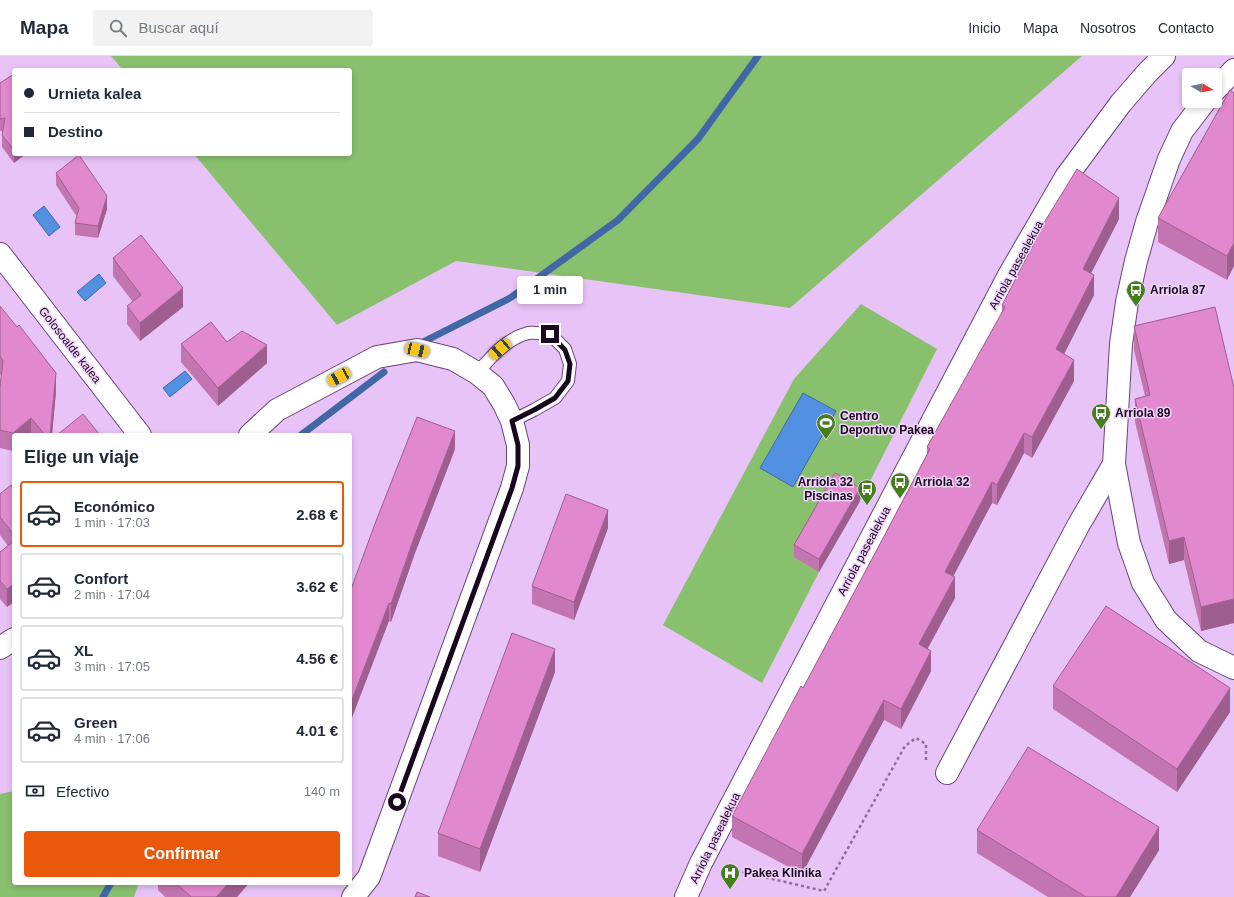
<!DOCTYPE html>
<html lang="es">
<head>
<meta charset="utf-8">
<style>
	:root { --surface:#fff; --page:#f2f2f3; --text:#1f2937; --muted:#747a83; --line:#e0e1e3; --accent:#ea580c }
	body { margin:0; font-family:Helvetica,sans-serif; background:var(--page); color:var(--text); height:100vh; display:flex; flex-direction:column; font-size:15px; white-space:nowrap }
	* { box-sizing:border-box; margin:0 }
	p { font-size:13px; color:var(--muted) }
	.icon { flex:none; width:22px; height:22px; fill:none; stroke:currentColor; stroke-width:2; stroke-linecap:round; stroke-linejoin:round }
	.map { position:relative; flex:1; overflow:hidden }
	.sheet { position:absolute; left:12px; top:377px; width:340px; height:452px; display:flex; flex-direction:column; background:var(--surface); border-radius:4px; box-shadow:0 2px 6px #0003 }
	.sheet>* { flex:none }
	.banner { position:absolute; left:12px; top:12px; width:340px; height:88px; border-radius:4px; box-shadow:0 2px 6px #0003; display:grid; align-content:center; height:88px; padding:0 12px; background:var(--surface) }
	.needle { width:26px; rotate:100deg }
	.tools { position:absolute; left:1182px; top:12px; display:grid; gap:8px }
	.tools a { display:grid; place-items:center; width:40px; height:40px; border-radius:4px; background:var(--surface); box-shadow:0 2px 6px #0003; font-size:20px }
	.end { position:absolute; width:18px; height:18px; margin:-9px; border:5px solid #18071e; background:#fff; box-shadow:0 0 0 2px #fff }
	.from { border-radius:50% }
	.bubble { position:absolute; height:28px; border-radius:4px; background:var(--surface); box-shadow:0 2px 6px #0003; font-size:13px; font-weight:800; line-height:28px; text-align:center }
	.car { position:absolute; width:12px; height:24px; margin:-12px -6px; border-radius:5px; box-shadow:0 0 3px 1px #0007; background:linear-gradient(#f5c518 24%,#345 0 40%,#f5c518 0 76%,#345 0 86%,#f5c518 0) }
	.banner b { display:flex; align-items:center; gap:14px; height:38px; font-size:15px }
	.banner b+b { border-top:1px solid var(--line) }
	.banner i { width:10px; height:10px; background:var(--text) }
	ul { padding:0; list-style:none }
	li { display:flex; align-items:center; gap:12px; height:66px; margin:0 8px 6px; padding:0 4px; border:2px solid var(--line); border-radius:4px }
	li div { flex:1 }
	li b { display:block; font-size:15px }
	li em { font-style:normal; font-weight:800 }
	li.on { border-color:var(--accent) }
	li>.icon { width:36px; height:36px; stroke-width:1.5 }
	h2 { padding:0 12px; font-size:18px; line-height:48px }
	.pay { display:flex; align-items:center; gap:10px; height:44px; padding:0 12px; font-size:15px }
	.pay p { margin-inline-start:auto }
	.action { display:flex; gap:8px; margin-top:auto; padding:8px 12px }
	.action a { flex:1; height:46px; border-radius:4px; background:var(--accent); color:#fff; font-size:16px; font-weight:800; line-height:46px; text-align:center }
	header { display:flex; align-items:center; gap:24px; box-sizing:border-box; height:56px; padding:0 20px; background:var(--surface); border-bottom:1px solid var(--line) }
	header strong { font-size:19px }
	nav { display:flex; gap:22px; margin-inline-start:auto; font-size:14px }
	.search { width:280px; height:36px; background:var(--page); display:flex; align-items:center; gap:10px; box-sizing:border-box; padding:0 14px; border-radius:4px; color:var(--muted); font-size:15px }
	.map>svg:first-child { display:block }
	.green { fill:#89c06e }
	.water { fill:#5290e2; stroke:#4167a7 }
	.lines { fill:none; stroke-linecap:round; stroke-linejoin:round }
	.stream { stroke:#4167a7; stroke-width:7 }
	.lane-casing { stroke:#6b437b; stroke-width:14 }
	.street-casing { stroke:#6b437b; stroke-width:24 }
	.path { stroke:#8b6f96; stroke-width:2.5; stroke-dasharray:3 3; stroke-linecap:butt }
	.lane { stroke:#fff; stroke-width:12 }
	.street { stroke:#fff; stroke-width:22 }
	.wall { fill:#c275b1 }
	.shaded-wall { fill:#9e5f90 }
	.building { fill:#e288ce; stroke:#9e5f90 }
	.route { stroke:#18071e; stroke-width:5 }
	.labels { text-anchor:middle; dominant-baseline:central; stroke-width:3; stroke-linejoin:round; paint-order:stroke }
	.street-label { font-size:12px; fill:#18071e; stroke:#f0d4fb }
	.poi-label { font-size:12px; font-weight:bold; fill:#18071e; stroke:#f0d4fb; text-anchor:start }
</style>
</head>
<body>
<header>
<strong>Mapa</strong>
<div class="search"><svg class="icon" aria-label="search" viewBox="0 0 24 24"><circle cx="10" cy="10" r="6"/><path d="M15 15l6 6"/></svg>Buscar aquí</div>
<nav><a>Inicio</a><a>Mapa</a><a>Nosotros</a><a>Contacto</a></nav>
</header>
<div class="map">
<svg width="1234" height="841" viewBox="0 0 1234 841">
	<rect width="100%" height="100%" fill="#e8c3f7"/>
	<g class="green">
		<polygon points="111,0 1082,0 790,252 456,205 337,269 194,98 350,98 350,14 123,14"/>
		<polygon points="861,248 937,293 860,445 819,516 762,627 663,569 794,323"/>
		<polygon points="14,735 14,827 139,827 134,841 0,841 0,738"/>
	</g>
	<g class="water">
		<polygon points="44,150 60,171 49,180 33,159"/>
		<polygon points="99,218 106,227 85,245 77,236"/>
		<polygon points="185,315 192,323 170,341 163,332"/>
		<polygon points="803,337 836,355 793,431 760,412"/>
	</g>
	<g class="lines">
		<g class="stream">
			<polyline points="423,286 510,242 618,164 698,83 758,0"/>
			<polyline points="301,379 384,316"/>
			<polyline points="103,841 111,827"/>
		</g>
		<defs>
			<path id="lane" d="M477 317C492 300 506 283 528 277 535 276 544 278 550 278L565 293 570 308 568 325 555 342 534 354 512 365"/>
			<g id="street">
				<polyline points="1215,34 1234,14"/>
				<polyline points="1205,45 1182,75 1169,103 1147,166 1136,205 1127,246 1121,288 1114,408 1129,487 1143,527 1166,564 1199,595 1234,612"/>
				<polyline points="0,198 140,379"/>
				<polyline points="250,379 277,354 377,301 417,294 453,303 477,317 493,330 504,348 512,365 518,389 518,410 512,432 369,821 353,841"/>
				<polyline points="0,592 14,583"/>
				<polyline points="947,717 1078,470 1114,408"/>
				<polyline points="686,841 701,807 1008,221 1066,121 1121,47 1147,17 1164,0"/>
			</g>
		</defs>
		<use href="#lane" class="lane-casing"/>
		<use href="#street" class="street-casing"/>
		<polyline class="path" points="725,812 824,835 905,690 916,682 926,688 926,704"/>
		<use href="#lane" class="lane"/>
		<use href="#street" class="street"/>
	</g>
	<g class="wall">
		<polygon points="14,18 14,107 2,91 2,79 3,75 0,75 0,27"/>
		<polygon points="1230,34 1227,224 1158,186 1158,162"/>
		<polygon points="56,117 107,153 98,182 75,179 75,167 77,161 56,129"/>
		<polygon points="1119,163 1091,217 1094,239 1064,298 1074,325 1032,402 1024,397 997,449 992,447 953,520 955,542 928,592 931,615 901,673 884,664 802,818 732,781 732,760 803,632 881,486 927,398 927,391 1002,257 1002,249 1039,180 1039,175"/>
		<polygon points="113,202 183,251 140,285 127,268 127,250 133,246 113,220"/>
		<polygon points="0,250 56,335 52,379 14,379 14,394 13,395 0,392 0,331 1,320 0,318"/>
		<polygon points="1134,270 1234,332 1234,567 1201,575 1184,504 1169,508 1135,366 1135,343 1145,340 1134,294"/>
		<polygon points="227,286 267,307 218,350 181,306 181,288"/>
		<polygon points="455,393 415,497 391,566 389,565 350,536"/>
		<polygon points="14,433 14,546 7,551 0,543 0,496 8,490 0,479 0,438"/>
		<polygon points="860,445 819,516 794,501 794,489"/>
		<polygon points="608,472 574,564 532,548 532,530"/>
		<polygon points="555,616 480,816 438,800 438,777"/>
		<polygon points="1053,630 1230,656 1177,736 1053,653"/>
		<polygon points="977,774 1159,794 1130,841 1048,841 977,797"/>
		<polygon points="158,827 249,827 237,841 165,841 158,834"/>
	</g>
	<g class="shaded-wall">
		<polygon points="14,94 14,98 26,98 14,107"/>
		<polygon points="107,140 107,153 98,182 98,170"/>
		<polygon points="1119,142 1119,163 1083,233 1083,213"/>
		<polygon points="1234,187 1234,210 1227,224 1227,200"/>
		<polygon points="1094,219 1094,239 1056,314 1056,293"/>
		<polygon points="183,232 183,251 140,285 140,267"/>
		<polygon points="267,289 267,307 218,350 218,332"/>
		<polygon points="1074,304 1074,325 1032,402 1032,381"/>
		<polygon points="56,317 56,335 52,379 50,379"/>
		<polygon points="31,362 31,379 14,379 14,394 13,395 13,377"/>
		<polygon points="455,375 455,393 415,497 391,566 391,548 415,479"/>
		<polygon points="1024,377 1024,397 997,449 997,429"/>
		<polygon points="992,426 992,447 945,536 945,516"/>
		<polygon points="860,432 860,445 819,516 819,503"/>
		<polygon points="608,454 608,472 574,564 574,546"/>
		<polygon points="1184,481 1184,504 1169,508 1169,485"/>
		<polygon points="955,521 955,542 919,608 919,588"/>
		<polygon points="14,528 14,546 7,551 7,533"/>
		<polygon points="1234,543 1234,567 1201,575 1201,551"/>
		<polygon points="389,547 389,565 350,667 350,649"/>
		<polygon points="555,593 555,616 480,816 480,793"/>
		<polygon points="931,595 931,615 901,673 901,653"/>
		<polygon points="1230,632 1230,656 1177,736 1177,713"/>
		<polygon points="884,644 884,664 802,818 802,798"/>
		<polygon points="1159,771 1159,794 1130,841 1116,841"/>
		<polygon points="229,827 249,827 237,841 216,841"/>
	</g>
	<g class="building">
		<polygon points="14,18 14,94 2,79 5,62 0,63 0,27"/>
		<polygon points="1230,34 1234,37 1234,187 1227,200 1158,162"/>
		<polygon points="79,99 107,140 98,170 75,167 79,152 56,117"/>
		<polygon points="1077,113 1119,142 1083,213 1094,219 1056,293 1074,304 1032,381 1024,377 997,429 992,426 945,516 955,521 919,588 931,595 901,653 884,644 802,798 732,760 801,630 803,632 881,486 930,393 927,391 1005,251 1002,249 1040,176 1039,175"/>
		<polygon points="141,179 183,232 140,267 127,250 141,239 113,202"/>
		<polygon points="0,250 17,271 19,269 56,317 50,379 45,379 31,362 13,377 0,374 0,331 3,305 0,300"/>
		<polygon points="1215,251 1234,332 1234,543 1201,551 1184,481 1169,485 1135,343 1150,339 1134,270"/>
		<polygon points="211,266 227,286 242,275 267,289 218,332 181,288"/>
		<polygon points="83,358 100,379 57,379"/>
		<polygon points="417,361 455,375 415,479 391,548 389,547 350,649 350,536 376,465"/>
		<polygon points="835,417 860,432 819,503 794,489"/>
		<polygon points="11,429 14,433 14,479 0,461 0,438"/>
		<polygon points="566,438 608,454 574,546 532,530"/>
		<polygon points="14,485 14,528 7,533 0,525 0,496"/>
		<polygon points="1106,550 1230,632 1177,713 1053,630"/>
		<polygon points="512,577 555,593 480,793 438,777"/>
		<polygon points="1028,691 1159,771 1116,841 1086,841 977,774"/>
		<polygon points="176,827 229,827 216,841 191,841"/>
		<polygon points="417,836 430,841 415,841"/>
	</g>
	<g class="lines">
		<polyline class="route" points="397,746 512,432 518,410 518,389 512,365 534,354 555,342 568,325 570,308 565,294 550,278"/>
	</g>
	<defs>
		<symbol id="bus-pin" viewBox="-11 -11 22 30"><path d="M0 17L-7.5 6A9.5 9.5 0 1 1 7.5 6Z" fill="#437f1b" stroke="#f0d4fb"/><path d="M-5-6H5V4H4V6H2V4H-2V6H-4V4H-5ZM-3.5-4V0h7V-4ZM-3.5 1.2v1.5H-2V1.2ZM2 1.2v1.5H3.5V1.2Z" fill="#fff"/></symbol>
		<symbol id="stadium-pin" viewBox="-11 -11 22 30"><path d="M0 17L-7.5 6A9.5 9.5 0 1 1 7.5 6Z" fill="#437f1b" stroke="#f0d4fb"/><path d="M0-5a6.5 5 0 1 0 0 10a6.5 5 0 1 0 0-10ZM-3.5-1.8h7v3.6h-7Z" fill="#fff"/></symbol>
		<symbol id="hospital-pin" viewBox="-11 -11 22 30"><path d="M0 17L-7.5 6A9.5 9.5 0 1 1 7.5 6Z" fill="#437f1b" stroke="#f0d4fb"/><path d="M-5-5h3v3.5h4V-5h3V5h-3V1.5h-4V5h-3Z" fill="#fff"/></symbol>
	</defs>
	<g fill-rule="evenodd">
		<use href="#bus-pin" x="1125" y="223" width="22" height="30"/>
		<use href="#bus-pin" x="1090" y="346" width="22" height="30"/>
		<use href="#stadium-pin" x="815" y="356" width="22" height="30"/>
		<use href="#bus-pin" x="889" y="415" width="22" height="30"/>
		<use href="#bus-pin" x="856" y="422" width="22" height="30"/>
		<use href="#hospital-pin" x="719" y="806" width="22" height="30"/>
	</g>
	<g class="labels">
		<g class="street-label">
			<text transform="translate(1016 209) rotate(-61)">Arriola pasealekua</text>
			<text transform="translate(70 289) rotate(52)">Golosoalde kalea</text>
			<text transform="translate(864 495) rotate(-62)">Arriola pasealekua</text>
			<text transform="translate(715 782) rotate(-64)">Arriola pasealekua</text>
		</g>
		<g class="poi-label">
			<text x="1150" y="234">Arriola 87</text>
			<text x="1115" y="357">Arriola 89</text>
			<text x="840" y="360">Centro<tspan x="840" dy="14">Deportivo Pakea</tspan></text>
			<text x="853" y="426" text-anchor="end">Arriola 32<tspan x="853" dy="14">Piscinas</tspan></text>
			<text x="914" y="426">Arriola 32</text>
			<text x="744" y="817">Pakea Klinika</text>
		</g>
	</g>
</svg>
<div class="tools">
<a><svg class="needle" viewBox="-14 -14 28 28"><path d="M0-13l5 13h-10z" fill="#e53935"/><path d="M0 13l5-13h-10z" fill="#747a83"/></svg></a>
</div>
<i class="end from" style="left:397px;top:746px"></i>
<i class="end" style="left:550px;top:278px"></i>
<div class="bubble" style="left:517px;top:220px;width:66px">1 min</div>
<i class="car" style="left:500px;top:293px;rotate:229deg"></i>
<i class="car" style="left:417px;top:294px;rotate:103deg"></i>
<i class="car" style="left:339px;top:321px;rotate:242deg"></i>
<div class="banner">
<b><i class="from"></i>Urnieta kalea</b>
<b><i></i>Destino</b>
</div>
<section class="sheet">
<h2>Elige un viaje</h2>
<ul>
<li class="on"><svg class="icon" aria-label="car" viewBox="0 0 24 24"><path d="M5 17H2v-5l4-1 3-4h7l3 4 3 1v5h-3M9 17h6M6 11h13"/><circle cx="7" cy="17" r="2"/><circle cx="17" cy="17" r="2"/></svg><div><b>Económico</b><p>1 min · 17:03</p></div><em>2.68 €</em></li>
<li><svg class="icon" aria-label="car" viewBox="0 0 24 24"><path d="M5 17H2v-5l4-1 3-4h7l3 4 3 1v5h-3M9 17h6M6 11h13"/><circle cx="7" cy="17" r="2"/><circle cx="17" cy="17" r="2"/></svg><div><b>Confort</b><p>2 min · 17:04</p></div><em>3.62 €</em></li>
<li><svg class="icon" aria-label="car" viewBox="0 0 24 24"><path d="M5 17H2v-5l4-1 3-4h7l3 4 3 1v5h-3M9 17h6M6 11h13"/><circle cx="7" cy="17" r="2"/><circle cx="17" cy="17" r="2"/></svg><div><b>XL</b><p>3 min · 17:05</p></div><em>4.56 €</em></li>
<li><svg class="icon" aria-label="car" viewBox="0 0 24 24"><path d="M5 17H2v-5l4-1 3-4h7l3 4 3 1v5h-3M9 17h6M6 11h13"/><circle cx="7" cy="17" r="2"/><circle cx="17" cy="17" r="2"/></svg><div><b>Green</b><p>4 min · 17:06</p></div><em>4.01 €</em></li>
</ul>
<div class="pay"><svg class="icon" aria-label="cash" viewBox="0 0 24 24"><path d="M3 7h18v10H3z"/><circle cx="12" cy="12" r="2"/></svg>Efectivo<p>140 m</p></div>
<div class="action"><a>Confirmar</a></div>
</section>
</div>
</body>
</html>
